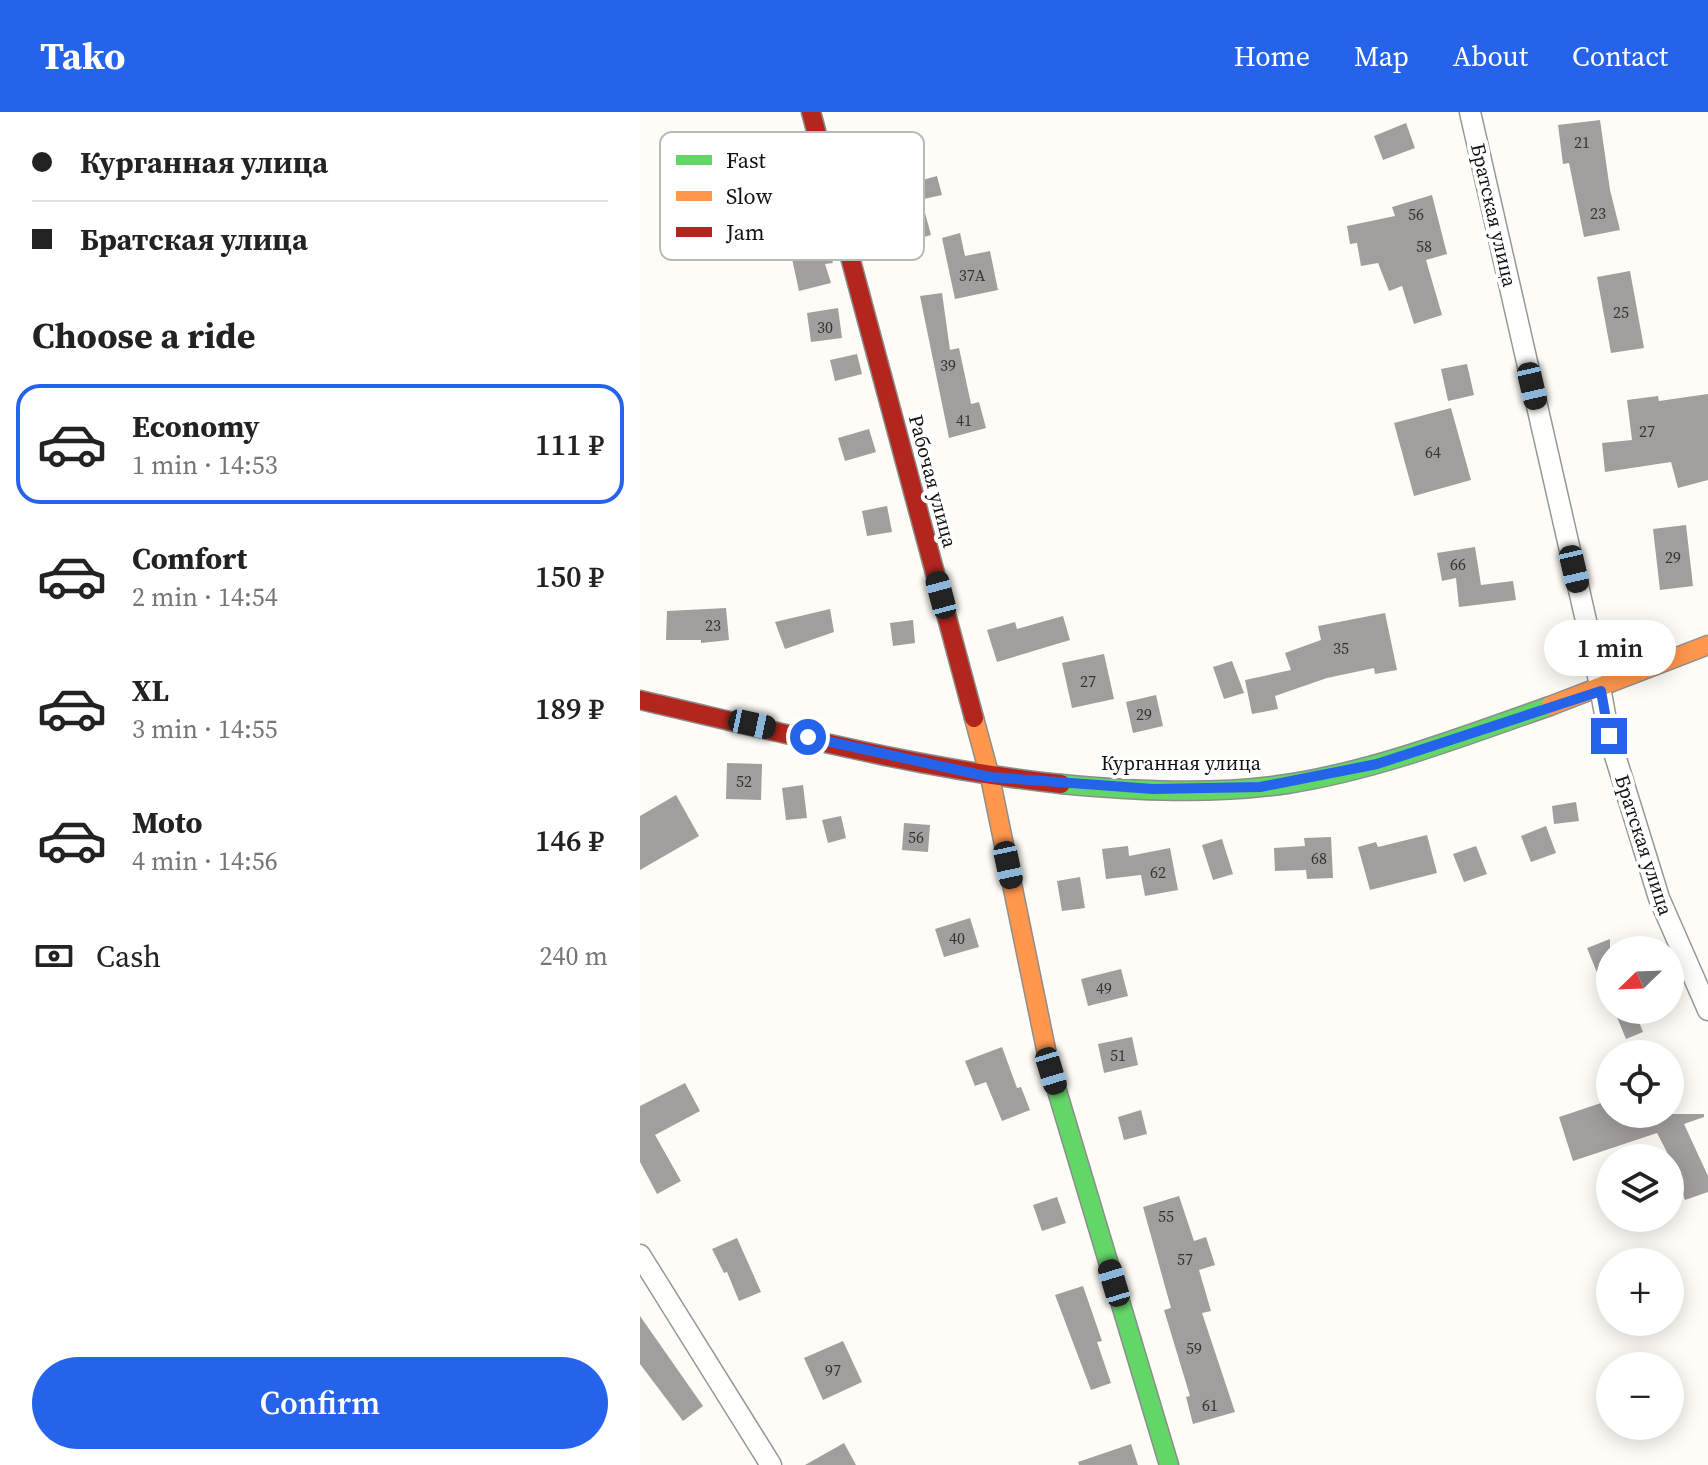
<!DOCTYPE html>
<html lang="en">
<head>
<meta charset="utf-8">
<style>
	:root { --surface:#fff; --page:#f2f2f2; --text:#222; --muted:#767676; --line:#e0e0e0; --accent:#2563eb }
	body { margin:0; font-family:"Source Serif 4",serif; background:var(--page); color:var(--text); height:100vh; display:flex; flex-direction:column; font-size:30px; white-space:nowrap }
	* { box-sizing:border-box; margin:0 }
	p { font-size:26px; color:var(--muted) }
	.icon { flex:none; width:44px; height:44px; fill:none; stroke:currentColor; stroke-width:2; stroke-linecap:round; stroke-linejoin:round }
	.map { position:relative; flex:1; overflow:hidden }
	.details { display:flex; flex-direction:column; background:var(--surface); width:640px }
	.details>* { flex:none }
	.guide { display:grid; align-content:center; height:176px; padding:0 32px; background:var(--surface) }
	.needle { width:52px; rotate:247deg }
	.fabs { position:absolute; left:956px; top:824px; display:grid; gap:16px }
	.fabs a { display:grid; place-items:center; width:88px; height:88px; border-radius:50%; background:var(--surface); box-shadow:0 4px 20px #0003; font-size:40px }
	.end { position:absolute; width:36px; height:36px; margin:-18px; border:10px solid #2563eb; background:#fff; box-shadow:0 0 0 4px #fff }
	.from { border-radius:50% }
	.bubble { position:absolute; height:56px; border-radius:28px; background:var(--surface); box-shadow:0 4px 20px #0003; font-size:26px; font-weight:600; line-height:56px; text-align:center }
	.car { position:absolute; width:24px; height:48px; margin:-24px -12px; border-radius:10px; box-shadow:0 0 6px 2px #0007; background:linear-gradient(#222 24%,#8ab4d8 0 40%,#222 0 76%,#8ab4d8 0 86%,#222 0) }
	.guide b { display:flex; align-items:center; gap:28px; height:76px; font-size:30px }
	.guide b+b { border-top:2px solid var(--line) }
	.guide i { width:20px; height:20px; background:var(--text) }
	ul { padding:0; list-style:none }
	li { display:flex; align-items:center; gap:24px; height:120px; margin:0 16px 12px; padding:0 16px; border:4px solid transparent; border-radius:24px }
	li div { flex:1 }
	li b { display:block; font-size:30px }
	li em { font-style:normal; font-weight:600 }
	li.current { border-color:var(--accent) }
	li>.icon { width:72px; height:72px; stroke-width:1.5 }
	h2 { padding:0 32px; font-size:36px; line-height:96px }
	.pay { display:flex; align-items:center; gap:20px; height:88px; padding:0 32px; font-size:30px }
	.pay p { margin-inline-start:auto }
	.action { display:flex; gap:16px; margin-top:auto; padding:16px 32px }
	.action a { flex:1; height:92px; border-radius:48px; background:var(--accent); color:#fff; font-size:32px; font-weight:600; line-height:92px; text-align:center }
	header { display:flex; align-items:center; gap:48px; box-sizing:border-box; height:112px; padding:0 40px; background:var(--accent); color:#fff }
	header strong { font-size:38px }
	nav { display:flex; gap:44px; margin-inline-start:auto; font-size:28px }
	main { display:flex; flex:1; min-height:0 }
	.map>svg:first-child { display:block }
	.building { fill:#a19f9c }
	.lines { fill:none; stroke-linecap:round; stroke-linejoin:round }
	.street-casing { stroke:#979795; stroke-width:23 }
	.fast-casing { stroke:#8e8d8b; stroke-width:21 }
	.slow-casing { stroke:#8e8d8b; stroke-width:21 }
	.jam-casing { stroke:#8e8d8b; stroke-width:21 }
	.street { stroke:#fffffe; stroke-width:20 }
	.fast { stroke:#63d668; stroke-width:18 }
	.slow { stroke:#ff974d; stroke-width:18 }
	.jam { stroke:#b3261e; stroke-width:18 }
	.route { stroke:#2563eb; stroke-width:10 }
	.labels { text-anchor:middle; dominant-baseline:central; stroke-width:8; stroke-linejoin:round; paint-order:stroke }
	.number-label { font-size:16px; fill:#353434 }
	.street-label { font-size:20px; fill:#111; stroke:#fff }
	.key { fill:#fff; stroke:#b8b8b8; stroke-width:2 }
	.key-label { font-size:22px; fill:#111 }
</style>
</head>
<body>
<header>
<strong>Tako</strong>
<nav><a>Home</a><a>Map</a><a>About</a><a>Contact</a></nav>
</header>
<main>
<section class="details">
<div class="guide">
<b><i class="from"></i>Курганная улица</b>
<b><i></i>Братская улица</b>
</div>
<h2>Choose a ride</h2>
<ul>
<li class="current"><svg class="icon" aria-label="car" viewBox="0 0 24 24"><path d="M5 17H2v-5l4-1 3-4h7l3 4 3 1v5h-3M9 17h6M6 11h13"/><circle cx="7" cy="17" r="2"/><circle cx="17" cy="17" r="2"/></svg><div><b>Economy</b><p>1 min · 14:53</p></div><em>111 ₽</em></li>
<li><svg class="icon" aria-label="car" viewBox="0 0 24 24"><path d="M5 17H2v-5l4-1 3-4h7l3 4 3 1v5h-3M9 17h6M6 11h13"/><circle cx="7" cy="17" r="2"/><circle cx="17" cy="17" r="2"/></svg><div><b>Comfort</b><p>2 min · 14:54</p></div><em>150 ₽</em></li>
<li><svg class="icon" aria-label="car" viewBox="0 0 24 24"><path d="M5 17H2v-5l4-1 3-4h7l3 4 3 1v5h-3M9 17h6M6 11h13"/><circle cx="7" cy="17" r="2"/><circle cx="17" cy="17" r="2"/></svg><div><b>XL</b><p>3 min · 14:55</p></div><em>189 ₽</em></li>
<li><svg class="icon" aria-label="car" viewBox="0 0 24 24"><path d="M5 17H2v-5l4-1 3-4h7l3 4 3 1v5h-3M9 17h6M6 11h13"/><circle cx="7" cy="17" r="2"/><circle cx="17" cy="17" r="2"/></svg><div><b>Moto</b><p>4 min · 14:56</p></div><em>146 ₽</em></li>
</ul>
<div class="pay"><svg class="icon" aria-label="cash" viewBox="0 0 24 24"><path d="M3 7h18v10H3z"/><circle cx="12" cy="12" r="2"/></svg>Cash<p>240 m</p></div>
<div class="action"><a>Confirm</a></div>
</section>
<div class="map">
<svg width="1068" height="1353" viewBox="0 0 1068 1353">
	<rect width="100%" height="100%" fill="#fdfcf7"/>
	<g class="building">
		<polygon points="960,8 970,78 980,118 944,125 929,51 923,52 918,13"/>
		<polygon points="766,11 775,36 743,48 734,24"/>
		<polygon points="297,64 302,83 279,88 275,70"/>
		<polygon points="792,83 807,142 786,148 802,203 774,212 762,174 749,179 738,151 721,154 717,131 710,132 707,114 755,104 752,95"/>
		<polygon points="284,97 291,123 263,131 256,105"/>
		<polygon points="185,121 193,151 185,152 191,171 159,179 148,128"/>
		<polygon points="320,121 325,144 350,139 358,178 315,187 302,126"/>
		<polygon points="990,159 1004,236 971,241 957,165"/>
		<polygon points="302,181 310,238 319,236 331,292 339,290 346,316 309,326 280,184"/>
		<polygon points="198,196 202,226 171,230 167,201"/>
		<polygon points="217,242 222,262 195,269 190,248"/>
		<polygon points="827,252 834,283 808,289 801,257"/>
		<polygon points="1068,282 1068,368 1038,376 1031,350 965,360 962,331 992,328 987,288 1018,284 1019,289"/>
		<polygon points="811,296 831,368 774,384 754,311"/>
		<polygon points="229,317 236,340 205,349 198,326"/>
		<polygon points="247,394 252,420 227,424 222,399"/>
		<polygon points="1046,413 1053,474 1020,478 1013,417"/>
		<polygon points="835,435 841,473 873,469 876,488 819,495 816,466 802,469 797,441"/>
		<polygon points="86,496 89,528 61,531 61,528 26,528 27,499"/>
		<polygon points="190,497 194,520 145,537 135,510"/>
		<polygon points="745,501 757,558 735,562 734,556 687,566 635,584 638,597 612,602 605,568 651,558 645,541 681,528 678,514"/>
		<polygon points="423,504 430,528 357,550 347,518 375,510 377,517"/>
		<polygon points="273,508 275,531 253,534 250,511"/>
		<polygon points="464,542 474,587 432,596 422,551"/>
		<polygon points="592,549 604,581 584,587 573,555"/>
		<polygon points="516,583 523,614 493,621 486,590"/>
		<polygon points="87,651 122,652 121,688 86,687"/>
		<polygon points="163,673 167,706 146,708 142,676"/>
		<polygon points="36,683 59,724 0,758 0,704"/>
		<polygon points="936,690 939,709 914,712 912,694"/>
		<polygon points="201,704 206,726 188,731 182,708"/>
		<polygon points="264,711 290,713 288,740 262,738"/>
		<polygon points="906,714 916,741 891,750 881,724"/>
		<polygon points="787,723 797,761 730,778 718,735 736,730 738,735"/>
		<polygon points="691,725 693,766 667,767 666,758 635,759 634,736 665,734 664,726"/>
		<polygon points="582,727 593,762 573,768 562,733"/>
		<polygon points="488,734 489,744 530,736 538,778 505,784 501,763 466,767 462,737"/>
		<polygon points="836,734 847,762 824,770 813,742"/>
		<polygon points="440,765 445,796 422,799 417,769"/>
		<polygon points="330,806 339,835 304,845 295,817"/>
		<polygon points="970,827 970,890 969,890 947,836"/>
		<polygon points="481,857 488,884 448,894 441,867"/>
		<polygon points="974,898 994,898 1003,920 986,927"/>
		<polygon points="492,925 498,953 464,961 458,932"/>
		<polygon points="362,935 377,976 381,975 390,998 362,1009 346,970 335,974 325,949"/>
		<polygon points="45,971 60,999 15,1023 41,1069 17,1082 0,1050 0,994"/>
		<polygon points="970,988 970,1002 1064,1002 1064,1005 1044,1012 1068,1064 1068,1080 1045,1088 1030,1046 1017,1021 933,1049 919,1005"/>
		<polygon points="501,998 507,1022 484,1028 478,1005"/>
		<polygon points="539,1084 554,1129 566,1125 575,1153 559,1158 571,1199 562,1201 595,1300 553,1312 546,1285 550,1284 524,1198 531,1196 503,1095"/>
		<polygon points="417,1085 426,1111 402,1119 393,1093"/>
		<polygon points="97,1126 121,1180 99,1189 87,1160 84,1161 72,1137"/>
		<polygon points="443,1174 462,1229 457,1230 471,1271 451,1278 415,1183"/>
		<polygon points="0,1204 63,1294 43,1309 0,1252"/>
		<polygon points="203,1229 222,1270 183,1288 164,1246"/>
		<polygon points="204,1331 216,1353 165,1353"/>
		<polygon points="491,1332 498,1353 439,1353 438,1350"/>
	</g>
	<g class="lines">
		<defs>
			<g id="street">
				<polyline points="830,0 955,548 969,624 1019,786 1068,898"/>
				<polyline points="0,1143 131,1353"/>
			</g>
			<g id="fast">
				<path d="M421 672C495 679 573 683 647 672 737 658 824 624 910 594"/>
				<polyline points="409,952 529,1353"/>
			</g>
			<g id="slow">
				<polyline points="910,594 1068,533"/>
				<polyline points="334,606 350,665 409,952"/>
			</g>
			<g id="jam">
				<polyline points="171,0 334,606"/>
				<path d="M0 588C139 620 279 657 421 672"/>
			</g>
		</defs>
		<use href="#street" class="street-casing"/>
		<use href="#fast" class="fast-casing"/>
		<use href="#slow" class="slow-casing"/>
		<use href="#jam" class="jam-casing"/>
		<use href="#street" class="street"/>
		<use href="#fast" class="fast"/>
		<use href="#slow" class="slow"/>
		<use href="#jam" class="jam"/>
	</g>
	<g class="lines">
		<polyline class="route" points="168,625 350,665 513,677 620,675 737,652 961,579 969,624"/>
	</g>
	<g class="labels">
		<g class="number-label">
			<text x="942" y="30">21</text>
			<text x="958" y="101">23</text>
			<text x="776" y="102">56</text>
			<text x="784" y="134">58</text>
			<text x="332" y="163">37А</text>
			<text x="981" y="200">25</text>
			<text x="185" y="215">30</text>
			<text x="308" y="253">39</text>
			<text x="324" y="308">41</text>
			<text x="1007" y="319">27</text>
			<text x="793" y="340">64</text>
			<text x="1033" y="445">29</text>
			<text x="818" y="452">66</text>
			<text x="73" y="513">23</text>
			<text x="701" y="536">35</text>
			<text x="448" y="569">27</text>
			<text x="504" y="602">29</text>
			<text x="104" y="669">52</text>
			<text x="276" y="725">56</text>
			<text x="679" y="746">68</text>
			<text x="518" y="760">62</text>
			<text x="317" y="826">40</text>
			<text x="464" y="876">49</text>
			<text x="478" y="943">51</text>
			<text x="526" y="1104">55</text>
			<text x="545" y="1147">57</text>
			<text x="554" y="1236">59</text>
			<text x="193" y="1258">97</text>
			<text x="570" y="1293">61</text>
		</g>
		<g class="street-label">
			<text transform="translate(854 103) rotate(77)">Братская улица</text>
			<text transform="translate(293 369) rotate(75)">Рабочая улица</text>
			<text x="541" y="651">Курганная улица</text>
			<text transform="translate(1004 733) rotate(72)">Братская улица</text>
		</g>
	</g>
	<rect x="20" y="20" width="264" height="128" rx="12" class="key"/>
	<rect x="36" y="43" width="36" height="10" fill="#63d668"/>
	<rect x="36" y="79" width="36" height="10" fill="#ff974d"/>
	<rect x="36" y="115" width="36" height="10" fill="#b3261e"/>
	<g class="key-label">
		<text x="86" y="56">Fast</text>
		<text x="86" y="92">Slow</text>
		<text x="86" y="128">Jam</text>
	</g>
</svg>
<div class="fabs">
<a><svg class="needle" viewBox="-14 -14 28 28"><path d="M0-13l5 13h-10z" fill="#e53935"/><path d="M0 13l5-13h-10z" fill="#767676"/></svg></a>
<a><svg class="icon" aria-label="locate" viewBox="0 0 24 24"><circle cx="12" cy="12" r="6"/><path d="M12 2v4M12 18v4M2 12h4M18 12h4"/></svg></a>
<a><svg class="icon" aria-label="layers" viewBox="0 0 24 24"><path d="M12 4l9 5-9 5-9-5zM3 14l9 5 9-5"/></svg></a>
<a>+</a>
<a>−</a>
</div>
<i class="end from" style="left:168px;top:625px"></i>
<i class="end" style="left:969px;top:624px"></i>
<div class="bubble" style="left:904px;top:508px;width:132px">1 min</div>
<i class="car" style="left:892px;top:274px;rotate:167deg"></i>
<i class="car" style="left:934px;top:457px;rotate:167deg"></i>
<i class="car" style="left:301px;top:483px;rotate:345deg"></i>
<i class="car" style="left:112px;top:612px;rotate:102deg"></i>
<i class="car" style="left:368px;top:753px;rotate:168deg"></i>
<i class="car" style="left:411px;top:959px;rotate:163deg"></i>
<i class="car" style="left:474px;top:1171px;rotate:343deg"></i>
</div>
</main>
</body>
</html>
